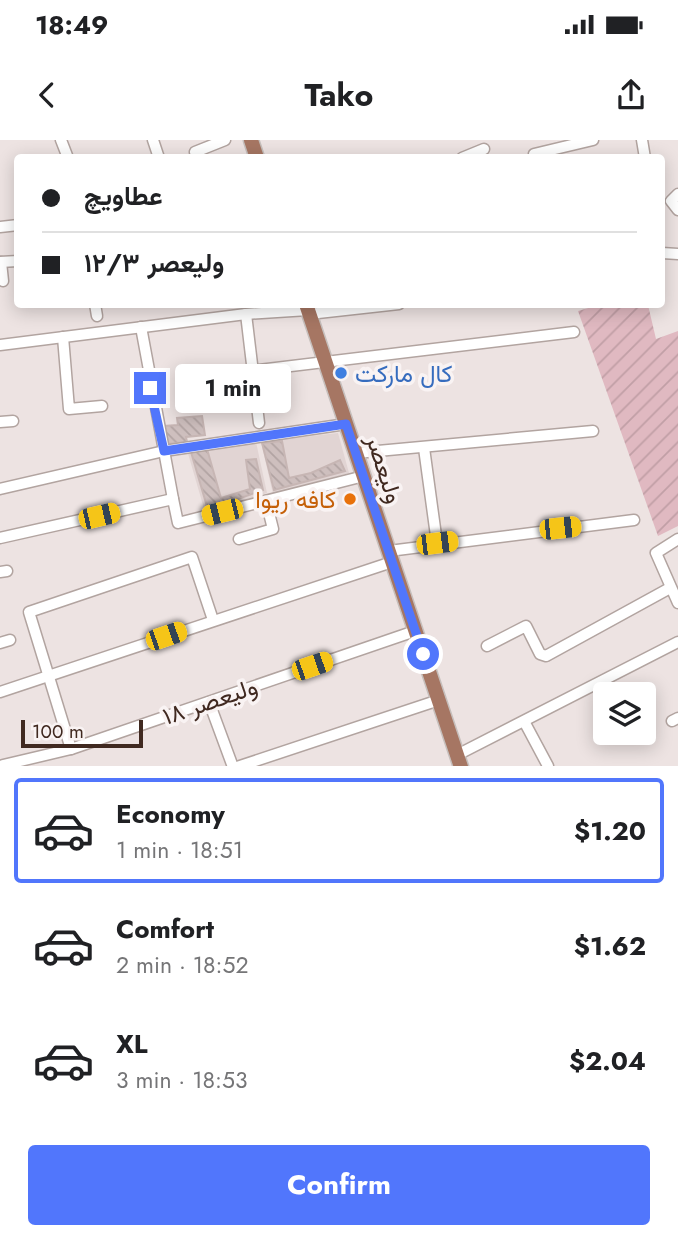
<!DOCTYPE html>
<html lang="en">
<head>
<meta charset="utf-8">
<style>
	:root { --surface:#fff; --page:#f2f2f2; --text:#202124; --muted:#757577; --line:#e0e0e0; --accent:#5176fc }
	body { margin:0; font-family:Jost,Vazirmatn,sans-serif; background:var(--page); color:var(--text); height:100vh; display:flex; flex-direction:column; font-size:26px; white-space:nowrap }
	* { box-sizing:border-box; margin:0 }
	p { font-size:23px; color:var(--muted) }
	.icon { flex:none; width:38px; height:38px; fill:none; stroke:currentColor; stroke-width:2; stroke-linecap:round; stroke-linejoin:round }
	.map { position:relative; height:626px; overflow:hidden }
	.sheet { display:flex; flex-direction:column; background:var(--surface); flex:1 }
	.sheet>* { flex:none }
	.hud { position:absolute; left:14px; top:14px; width:651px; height:154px; border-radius:7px; box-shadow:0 4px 18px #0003; display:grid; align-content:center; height:154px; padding:0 28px; background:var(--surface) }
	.tools { position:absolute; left:593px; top:542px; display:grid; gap:14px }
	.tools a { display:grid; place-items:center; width:63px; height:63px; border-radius:7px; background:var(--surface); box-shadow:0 4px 18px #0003; font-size:35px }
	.scale { position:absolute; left:21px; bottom:18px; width:122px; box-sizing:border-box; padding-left:7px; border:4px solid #402920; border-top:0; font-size:19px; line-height:24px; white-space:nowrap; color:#402920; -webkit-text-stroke:5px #f9f3f3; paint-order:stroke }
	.end { position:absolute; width:32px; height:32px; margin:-16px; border:9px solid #5176fc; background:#fff; box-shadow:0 0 0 4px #fff }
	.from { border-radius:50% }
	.bubble { position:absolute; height:49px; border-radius:7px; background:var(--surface); box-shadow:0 4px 18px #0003; font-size:23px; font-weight:700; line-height:49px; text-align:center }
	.car { position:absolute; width:21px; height:42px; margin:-21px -10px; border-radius:9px; box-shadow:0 0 5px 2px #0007; background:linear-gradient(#f5c518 24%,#345 0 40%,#f5c518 0 76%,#345 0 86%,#f5c518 0) }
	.hud b { display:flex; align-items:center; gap:24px; height:66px; font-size:26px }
	.hud b+b { border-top:2px solid var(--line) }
	.hud i { width:18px; height:18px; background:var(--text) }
	ul { padding:12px 0 0; list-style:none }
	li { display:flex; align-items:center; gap:21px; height:105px; margin:0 14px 10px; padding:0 14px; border:4px solid transparent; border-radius:7px }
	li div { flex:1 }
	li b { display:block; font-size:26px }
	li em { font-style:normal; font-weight:700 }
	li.current { border-color:var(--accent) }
	li>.icon { width:63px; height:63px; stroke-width:1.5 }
	.button { display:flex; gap:14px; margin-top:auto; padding:14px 28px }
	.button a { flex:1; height:80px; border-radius:7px; background:var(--accent); color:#fff; font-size:28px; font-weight:700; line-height:80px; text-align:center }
	.status { display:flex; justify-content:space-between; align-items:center; height:49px; padding:0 35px; background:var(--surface); direction:ltr }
	.status svg { height:19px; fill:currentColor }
	header { display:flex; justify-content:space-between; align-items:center; height:91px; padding:0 28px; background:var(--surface); font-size:32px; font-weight:700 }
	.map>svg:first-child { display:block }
	.built { fill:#e1d4d3 }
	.garden { fill:url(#garden-furrows) }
	.building { fill:url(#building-back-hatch); stroke:#c7b6b4; stroke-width:2 }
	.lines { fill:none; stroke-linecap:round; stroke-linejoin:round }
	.minor-casing { stroke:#b2a4a0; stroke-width:13 }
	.major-casing { stroke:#c6bfbc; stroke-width:17 }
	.minor { stroke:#fff; stroke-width:10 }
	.major { stroke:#a67663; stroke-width:14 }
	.route { stroke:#5176fc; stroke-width:9 }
	.shop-dot { fill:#3f7fe0; stroke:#f9f3f3; stroke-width:2.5 }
	.food-dot { fill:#e8710a; stroke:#f9f3f3; stroke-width:2.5 }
	.labels { text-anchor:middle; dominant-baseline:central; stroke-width:7; stroke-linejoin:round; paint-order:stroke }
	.shop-label { font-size:24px; fill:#366cbe; stroke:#f9f3f3; text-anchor:start }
	.street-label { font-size:24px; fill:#402920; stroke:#f9f3f3 }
	.food-label { font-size:24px; fill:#c56008; stroke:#f9f3f3; text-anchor:end }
</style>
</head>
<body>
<div class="status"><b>18:49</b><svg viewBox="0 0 49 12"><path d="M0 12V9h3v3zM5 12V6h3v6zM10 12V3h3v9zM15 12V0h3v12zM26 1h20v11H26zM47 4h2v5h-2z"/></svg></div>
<header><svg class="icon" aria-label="back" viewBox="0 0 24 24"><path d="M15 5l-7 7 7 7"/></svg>Tako<svg class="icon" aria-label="share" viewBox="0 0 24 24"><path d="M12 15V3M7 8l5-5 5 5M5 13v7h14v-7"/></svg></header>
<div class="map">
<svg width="678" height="627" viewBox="0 0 678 627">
	<defs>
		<pattern id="garden-furrows" width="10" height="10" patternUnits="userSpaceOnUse" patternTransform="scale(1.75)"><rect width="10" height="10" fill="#e0b9c1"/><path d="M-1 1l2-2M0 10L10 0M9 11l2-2" fill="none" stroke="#c19fa6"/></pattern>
		<pattern id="building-back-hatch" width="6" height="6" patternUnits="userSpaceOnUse" patternTransform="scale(1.75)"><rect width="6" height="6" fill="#cebfbe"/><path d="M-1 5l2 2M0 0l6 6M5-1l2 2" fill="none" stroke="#b2a4a3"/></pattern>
	</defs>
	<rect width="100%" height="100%" fill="#ede3e2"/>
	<g class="built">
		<polygon points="338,293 349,333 273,354 261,302"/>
		<polygon points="256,302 267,353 205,372 187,310"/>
	</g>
	<polygon class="garden" points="602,164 648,165 656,199 678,191 678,386 658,396 578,171"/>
	<g class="building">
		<polygon points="202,276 205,295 186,297 187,302 167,304 164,286 178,285 177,278"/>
		<polygon points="282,301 289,338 311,333 340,320 345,331 274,350 262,303"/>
		<polygon points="207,309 221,358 250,349 246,320 256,319 263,350 208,370 191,312"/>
	</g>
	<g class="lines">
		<defs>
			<g id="minor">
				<polyline points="61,0 68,18"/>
				<polyline points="153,0 159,18"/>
				<polyline points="642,0 645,18"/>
				<polyline points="195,12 225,0"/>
				<polyline points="534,14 593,0"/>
				<polyline points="462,18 484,9"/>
				<polyline points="678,54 671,61 678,70"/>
				<polyline points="0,87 18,85"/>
				<polyline points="662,113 678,114"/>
				<polyline points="0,122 18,121"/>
				<polyline points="1,122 3,141"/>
				<polyline points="95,164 97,176"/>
				<polyline points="246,174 259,283"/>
				<polyline points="309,174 399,164"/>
				<polyline points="141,187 173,359"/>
				<polyline points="63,197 69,269 102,266"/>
				<polyline points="0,205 246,174 308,170"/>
				<polyline points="192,238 574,192"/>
				<polyline points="0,282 13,281"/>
				<polyline points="424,308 437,403"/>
				<polyline points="356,313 593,291"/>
				<polyline points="0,349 164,311 346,284"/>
				<polyline points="0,398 173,359 178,383 364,336"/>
				<polyline points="239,399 273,389 266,361"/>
				<polyline points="678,399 656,413 678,463"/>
				<polyline points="389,411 634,380"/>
				<polyline points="0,432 7,431"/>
				<polyline points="0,503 10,500"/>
				<polyline points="487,506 526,486 540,514 546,516 670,448"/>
				<polyline points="0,552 392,422"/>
				<polyline points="209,562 233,627"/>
				<polyline points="672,581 678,578"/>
				<polyline points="525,583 548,626"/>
				<polyline points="71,609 29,472 192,417 213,480"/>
				<polyline points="457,615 678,502"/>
				<polyline points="3,625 71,609 415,491"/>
				<polyline points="237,627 439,560"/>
			</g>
			<g id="major">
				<polyline points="251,0 257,18"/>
				<polyline points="306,164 461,627"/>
			</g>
		</defs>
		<use href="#minor" class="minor-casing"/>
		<use href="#major" class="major-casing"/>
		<use href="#minor" class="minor"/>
		<use href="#major" class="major"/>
	</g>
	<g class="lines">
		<polyline class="route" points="150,248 164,311 346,284 423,514"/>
	</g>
	<circle class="shop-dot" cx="341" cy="233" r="7"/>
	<circle class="food-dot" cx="350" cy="359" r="7"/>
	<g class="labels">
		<g class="shop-label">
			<text x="355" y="233">کال مارکت</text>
		</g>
		<g class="street-label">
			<text transform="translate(385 329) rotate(72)">ولیعصر</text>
			<text transform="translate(210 561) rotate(-19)">۱۸ ولیعصر</text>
		</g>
		<g class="food-label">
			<text x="336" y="359">کافه ریوا</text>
		</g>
	</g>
</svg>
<div class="tools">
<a><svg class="icon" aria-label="layers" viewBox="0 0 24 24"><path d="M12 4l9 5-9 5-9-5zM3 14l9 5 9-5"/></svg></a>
</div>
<div class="scale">100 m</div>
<i class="end from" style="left:423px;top:514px"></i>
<i class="end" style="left:150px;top:248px"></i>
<div class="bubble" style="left:175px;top:224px;width:116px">1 min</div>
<i class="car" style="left:222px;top:372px;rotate:256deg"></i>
<i class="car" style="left:99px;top:376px;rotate:77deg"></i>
<i class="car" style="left:560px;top:388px;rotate:84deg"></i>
<i class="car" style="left:437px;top:403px;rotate:83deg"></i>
<i class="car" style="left:166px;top:496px;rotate:71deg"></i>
<i class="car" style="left:312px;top:526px;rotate:71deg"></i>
<div class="hud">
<b><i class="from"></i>عطاویچ</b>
<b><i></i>۱۲/۳ ولیعصر</b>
</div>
</div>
<section class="sheet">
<ul>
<li class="current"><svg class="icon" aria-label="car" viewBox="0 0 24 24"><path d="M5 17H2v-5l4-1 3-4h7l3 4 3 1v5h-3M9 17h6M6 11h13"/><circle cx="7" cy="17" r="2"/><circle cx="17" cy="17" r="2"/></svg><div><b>Economy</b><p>1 min · 18:51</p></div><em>$1.20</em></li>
<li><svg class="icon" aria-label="car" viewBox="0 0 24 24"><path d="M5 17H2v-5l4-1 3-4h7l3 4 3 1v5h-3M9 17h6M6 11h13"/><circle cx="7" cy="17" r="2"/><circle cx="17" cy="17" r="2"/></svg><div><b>Comfort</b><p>2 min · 18:52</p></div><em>$1.62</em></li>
<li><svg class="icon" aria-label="car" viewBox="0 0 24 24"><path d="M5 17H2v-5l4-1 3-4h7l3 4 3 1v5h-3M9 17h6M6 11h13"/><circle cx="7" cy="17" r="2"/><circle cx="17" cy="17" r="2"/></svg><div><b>XL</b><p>3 min · 18:53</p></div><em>$2.04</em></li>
</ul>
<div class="button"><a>Confirm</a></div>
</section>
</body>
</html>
